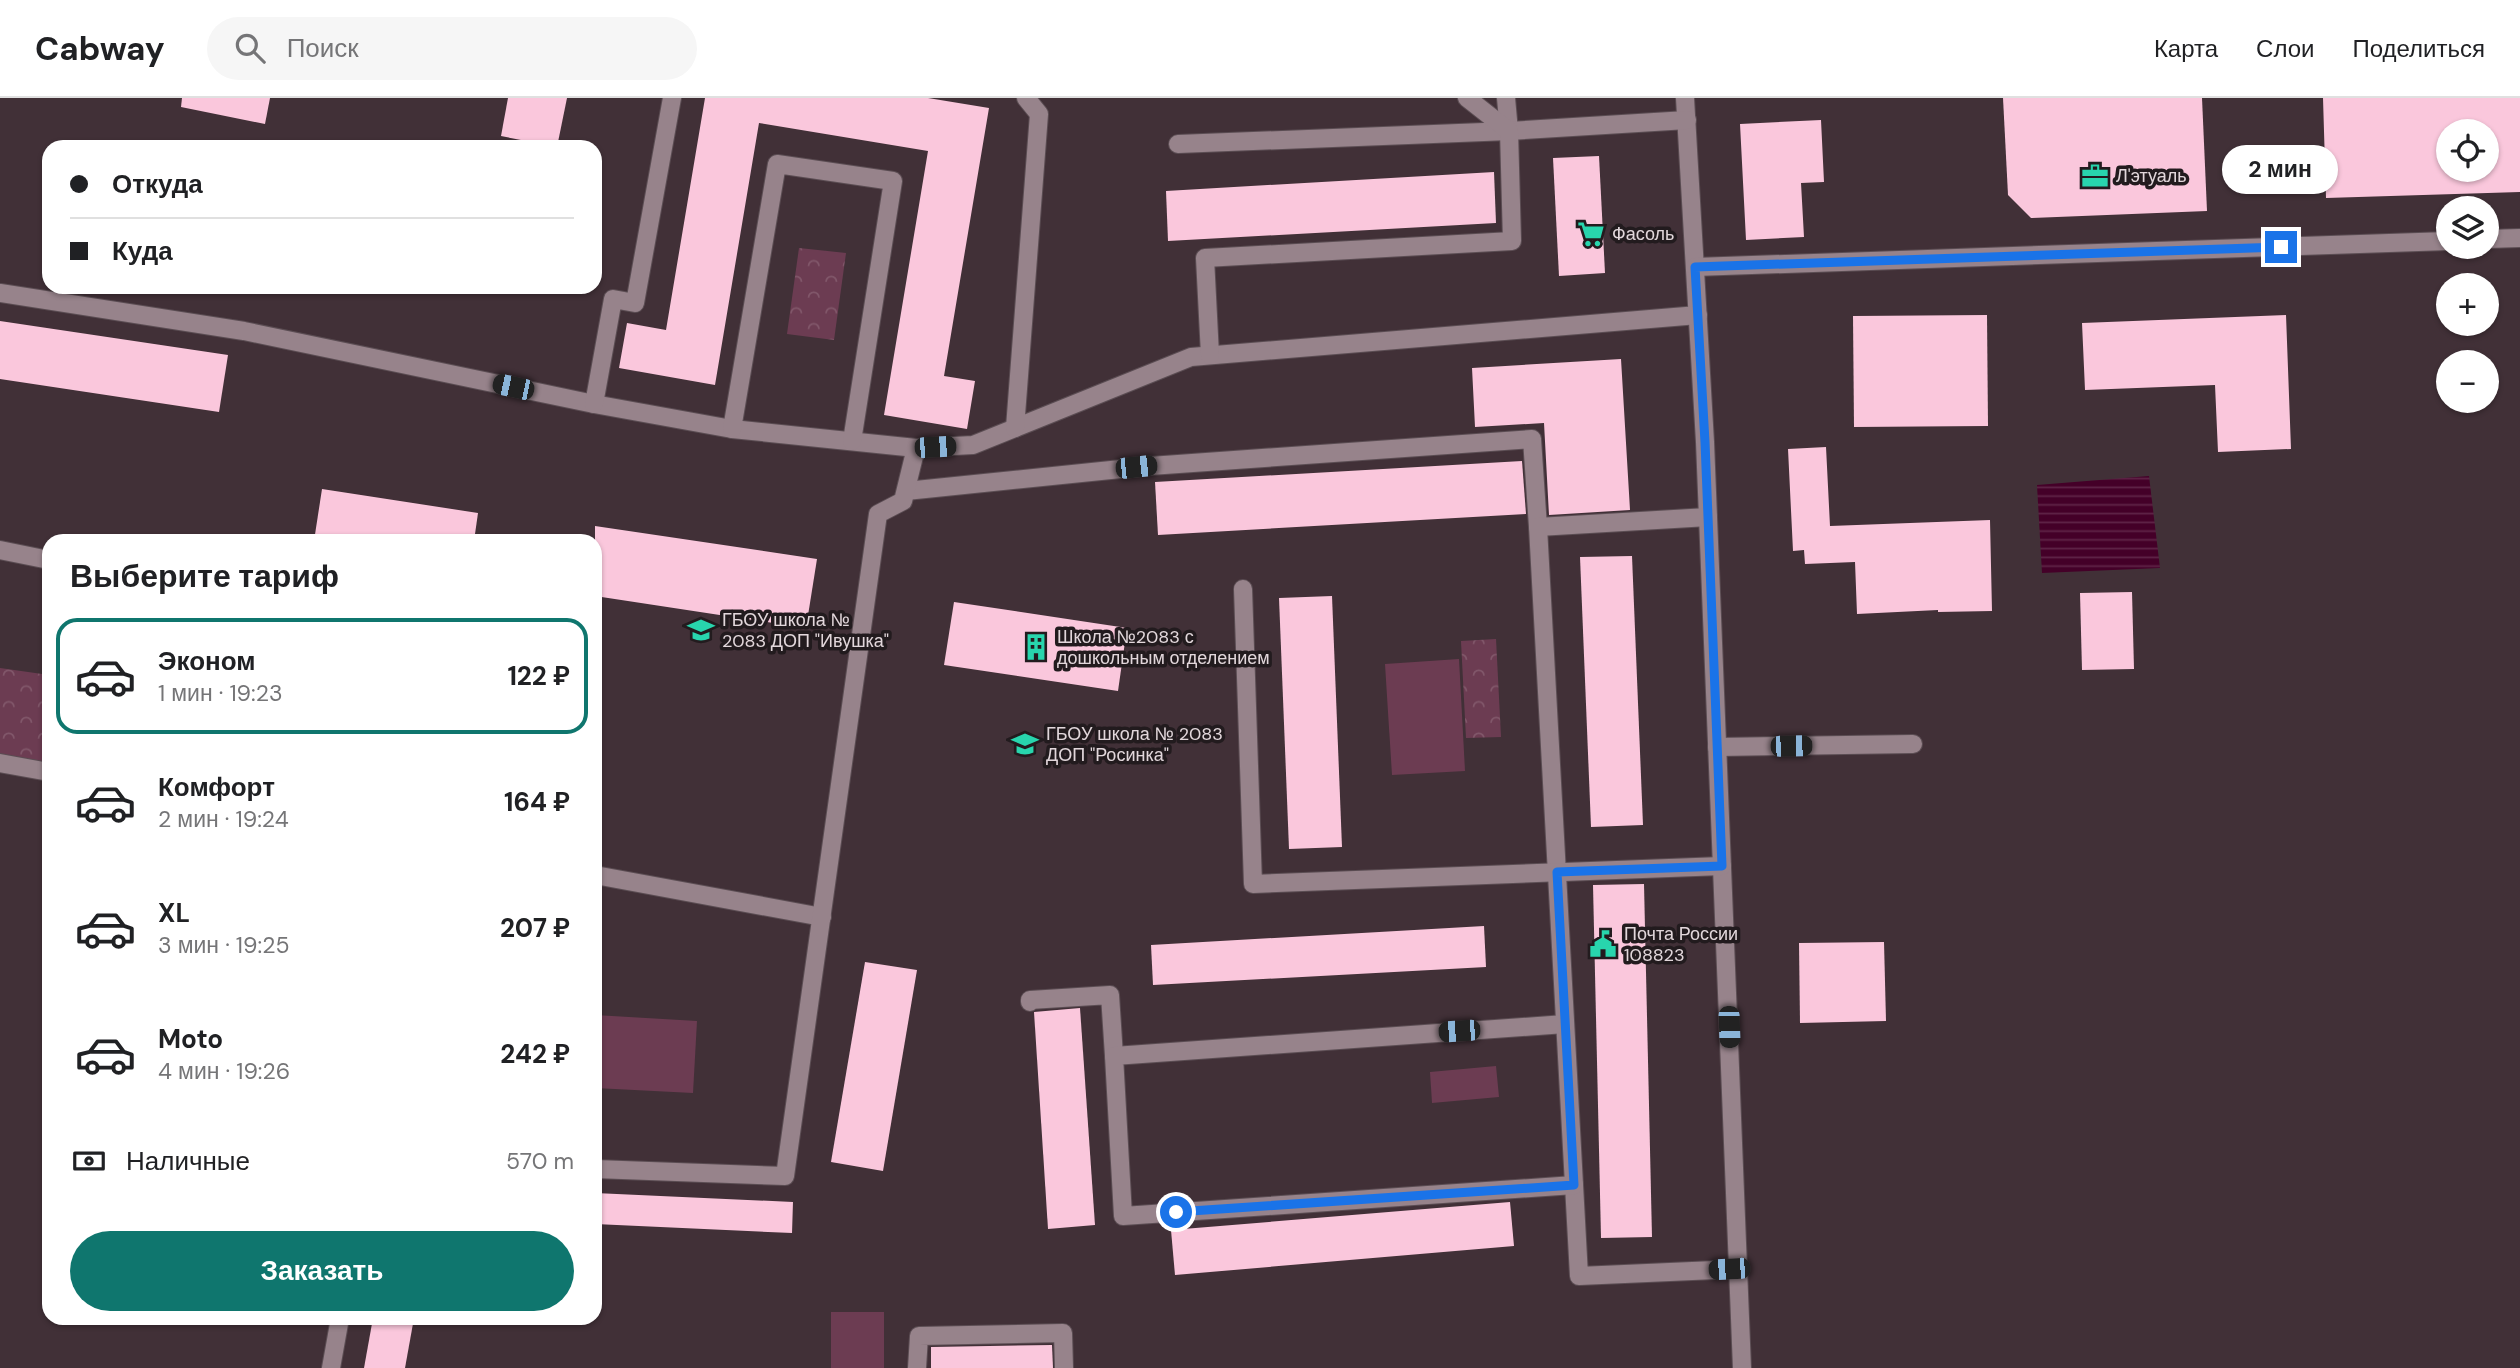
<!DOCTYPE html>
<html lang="ru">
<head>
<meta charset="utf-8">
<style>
	:root { --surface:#fff; --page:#f6f6f6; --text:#202124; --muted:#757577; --line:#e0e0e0; --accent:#0f766e }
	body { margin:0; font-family:"DM Sans",sans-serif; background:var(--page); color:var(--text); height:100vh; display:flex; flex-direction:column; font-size:26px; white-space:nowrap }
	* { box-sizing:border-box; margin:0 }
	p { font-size:23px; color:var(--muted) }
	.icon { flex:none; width:38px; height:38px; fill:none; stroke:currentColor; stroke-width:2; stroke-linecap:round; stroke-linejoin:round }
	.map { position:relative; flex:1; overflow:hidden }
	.drawer { position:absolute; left:42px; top:436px; width:560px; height:791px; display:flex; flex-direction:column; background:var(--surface); border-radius:21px; box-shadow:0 2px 5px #0004 }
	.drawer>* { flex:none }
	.banner { position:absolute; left:42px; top:42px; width:560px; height:154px; border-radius:21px; box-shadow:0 2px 5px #0004; display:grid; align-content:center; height:154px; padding:0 28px; background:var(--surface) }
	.fabs { position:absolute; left:2436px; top:21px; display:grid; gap:14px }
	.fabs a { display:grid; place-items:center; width:63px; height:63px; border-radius:50%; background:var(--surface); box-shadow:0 2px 5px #0004; font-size:35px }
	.end { position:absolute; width:32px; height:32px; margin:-16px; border:9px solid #1a73e8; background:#fff; box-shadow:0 0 0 4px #fff }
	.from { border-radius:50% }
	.bubble { position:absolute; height:49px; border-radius:24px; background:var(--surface); box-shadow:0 2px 5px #0004; font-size:23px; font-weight:700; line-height:49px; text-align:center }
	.car { position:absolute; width:21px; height:42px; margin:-21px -10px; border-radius:9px; box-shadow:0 0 5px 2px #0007; background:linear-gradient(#222 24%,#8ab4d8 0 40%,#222 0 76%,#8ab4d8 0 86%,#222 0) }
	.banner b { display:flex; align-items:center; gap:24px; height:66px; font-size:26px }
	.banner b+b { border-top:2px solid var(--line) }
	.banner i { width:18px; height:18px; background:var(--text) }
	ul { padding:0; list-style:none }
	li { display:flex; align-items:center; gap:21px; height:116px; margin:0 14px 10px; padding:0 14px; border:4px solid transparent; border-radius:21px }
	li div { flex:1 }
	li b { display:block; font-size:26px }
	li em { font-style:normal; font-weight:700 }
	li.on { border-color:var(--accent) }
	li>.icon { width:63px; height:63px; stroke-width:1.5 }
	h2 { padding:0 28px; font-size:32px; line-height:84px }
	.pay { display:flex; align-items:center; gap:18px; height:77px; padding:0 28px; font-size:26px }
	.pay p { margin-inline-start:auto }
	.action { display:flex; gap:14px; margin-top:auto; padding:14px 28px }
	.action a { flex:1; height:80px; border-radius:42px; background:var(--accent); color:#fff; font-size:28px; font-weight:700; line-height:80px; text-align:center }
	header { display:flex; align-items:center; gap:42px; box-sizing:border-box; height:98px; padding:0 35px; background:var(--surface); border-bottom:2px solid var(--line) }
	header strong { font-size:33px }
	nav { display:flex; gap:38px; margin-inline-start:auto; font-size:24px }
	.search { width:490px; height:63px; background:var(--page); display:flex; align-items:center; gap:18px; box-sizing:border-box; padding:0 24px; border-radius:38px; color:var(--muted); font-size:26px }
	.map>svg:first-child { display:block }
	.park { fill:url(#park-crowns) }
	.pitch { fill:#6c3c52 }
	.water { fill:url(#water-rules) }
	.building { fill:#fac7dc; fill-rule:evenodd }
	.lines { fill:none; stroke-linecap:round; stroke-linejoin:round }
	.minor-casing { stroke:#5b4d53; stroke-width:20 }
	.minor { stroke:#97838b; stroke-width:18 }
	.route { stroke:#1a73e8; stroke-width:9 }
	.labels { text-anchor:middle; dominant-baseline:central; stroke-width:7; stroke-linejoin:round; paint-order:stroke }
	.poi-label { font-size:18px; fill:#e2d7db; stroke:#221b1e; text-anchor:start }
</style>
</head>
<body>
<header>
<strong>Cabway</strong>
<div class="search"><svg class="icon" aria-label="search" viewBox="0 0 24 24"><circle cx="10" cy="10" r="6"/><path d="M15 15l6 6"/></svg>Поиск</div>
<nav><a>Карта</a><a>Слои</a><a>Поделиться</a></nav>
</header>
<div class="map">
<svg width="2520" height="1270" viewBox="0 0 2520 1270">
	<defs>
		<pattern id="park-crowns" width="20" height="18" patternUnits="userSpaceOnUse" patternTransform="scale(1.75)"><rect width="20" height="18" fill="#6c3c52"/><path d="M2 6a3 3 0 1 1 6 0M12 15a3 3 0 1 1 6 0" fill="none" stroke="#81576a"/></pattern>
		<pattern id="water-rules" width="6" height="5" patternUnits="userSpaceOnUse" patternTransform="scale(1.75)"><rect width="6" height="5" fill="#440028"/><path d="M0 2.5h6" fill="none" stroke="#5f2447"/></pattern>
	</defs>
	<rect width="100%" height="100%" fill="#413037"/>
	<g class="park">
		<polygon points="799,150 846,155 834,242 787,236"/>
		<polygon points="1496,541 1501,639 1466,640 1461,543"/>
		<polygon points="0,570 49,577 49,667 0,659"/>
	</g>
	<g class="pitch">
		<polygon points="1459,561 1465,673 1392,677 1385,566"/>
		<polygon points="595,917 697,923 693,995 595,990"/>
		<polygon points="1496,968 1499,999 1432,1005 1430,974"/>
		<rect x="831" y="1214" width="53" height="56"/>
	</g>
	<polygon class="water" points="2149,378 2160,470 2042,475 2037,387"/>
	<g class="building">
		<polygon points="182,0 270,0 265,26 181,9"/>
		<polygon points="508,0 567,0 557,49 501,38"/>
		<polygon points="705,0 928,0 989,10 944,278 975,283 967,331 884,317 928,53 759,25 715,287 619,270 627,225 666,232"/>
		<polygon points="2003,0 2202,0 2207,113 2031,120 2008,97"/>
		<path d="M2323 0H2520V94L2326 100ZM2448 33H2487V72H2448Z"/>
		<polygon points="1821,22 1824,84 1801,85 1804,139 1746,142 1740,26"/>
		<polygon points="1599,58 1605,175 1559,178 1553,60"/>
		<polygon points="1494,74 1496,125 1168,143 1166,93"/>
		<polygon points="1987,217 1988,328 1854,329 1853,218"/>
		<polygon points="2286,217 2291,351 2218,354 2215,287 2085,292 2082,225"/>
		<polygon points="0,223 228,257 219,314 0,281"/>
		<polygon points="1621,261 1630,412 1549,417 1544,325 1475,329 1472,270"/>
		<polygon points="1826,349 1830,428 1990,422 1992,513 1938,514 1938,512 1857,516 1855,464 1805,466 1804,452 1793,453 1788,351"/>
		<polygon points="1522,363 1526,416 1158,437 1155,384"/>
		<polygon points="322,391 478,415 474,443 314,443"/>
		<polygon points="595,428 817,461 806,530 595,498"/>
		<polygon points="1632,458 1643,727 1591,729 1580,459"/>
		<polygon points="2132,494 2134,571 2082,572 2080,495"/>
		<polygon points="1332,498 1342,749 1289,751 1279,500"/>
		<polygon points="954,504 1127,530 1118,593 944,567"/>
		<polygon points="1644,786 1652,1139 1601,1140 1593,787"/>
		<polygon points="1484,828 1486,869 1153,887 1151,847"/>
		<polygon points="1884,844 1886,923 1800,925 1799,845"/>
		<polygon points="865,864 917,872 883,1073 831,1064"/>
		<polygon points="1080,910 1095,1127 1048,1131 1034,914"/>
		<polygon points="595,1095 793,1104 792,1135 595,1126"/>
		<polygon points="1510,1104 1514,1148 1175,1177 1171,1132"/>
		<polygon points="373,1220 414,1220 405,1270 364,1270"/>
		<polygon points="1052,1247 1053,1270 931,1270 931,1249"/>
	</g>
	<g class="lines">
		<defs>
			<g id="minor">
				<polyline points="1506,0 1509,33"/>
				<polyline points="1685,0 1705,344 1742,1270"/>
				<polyline points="1178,46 1509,33 1687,22"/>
				<polyline points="2487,141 2520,140"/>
				<polyline points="1695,169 2448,143"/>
				<polyline points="0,195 244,233 594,306 732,331 916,350 973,347 1191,259 1698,217"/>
				<polyline points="1210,257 1205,160 1512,143 1509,33 1467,0"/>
				<polyline points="594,306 613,201 635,205 672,0"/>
				<polyline points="1015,330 1039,16 1026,0"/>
				<polyline points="732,331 777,66 893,83 852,343"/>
				<polyline points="906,393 1150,368 1532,341 1538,429"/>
				<polyline points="1708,419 1538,429 1579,1178 1738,1171"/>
				<polyline points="0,452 49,462"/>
				<polyline points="1243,491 1253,786 1722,768"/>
				<polyline points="1717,649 1913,646"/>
				<polyline points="0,665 49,674"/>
				<polyline points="595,777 822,819"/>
				<polyline points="1030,904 1030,902 1110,897 1114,958"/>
				<polyline points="1565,926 1114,958 1123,1118 1574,1087"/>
				<polyline points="595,1071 785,1078 878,416 903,403 916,350"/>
				<polyline points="331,1270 340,1220"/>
				<polyline points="917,1270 919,1238 1063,1235 1064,1270"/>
			</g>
		</defs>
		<use href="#minor" class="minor-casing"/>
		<use href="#minor" class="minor"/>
	</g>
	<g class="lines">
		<polyline class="route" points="1176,1114 1574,1087 1557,774 1722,768 1705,344 1695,169 2281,149"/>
	</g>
	<defs>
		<symbol id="office-bare" viewBox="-9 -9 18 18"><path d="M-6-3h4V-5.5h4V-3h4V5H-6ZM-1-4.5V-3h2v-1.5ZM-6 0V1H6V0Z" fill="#28d5ad" stroke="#221b1e" stroke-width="2.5" paint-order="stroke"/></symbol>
		<symbol id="supermarket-bare" viewBox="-9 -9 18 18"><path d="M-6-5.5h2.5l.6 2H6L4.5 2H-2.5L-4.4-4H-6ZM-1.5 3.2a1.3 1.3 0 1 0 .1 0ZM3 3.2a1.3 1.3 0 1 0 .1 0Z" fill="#28d5ad" stroke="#221b1e" stroke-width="2.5" paint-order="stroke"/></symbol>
		<symbol id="school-bare" viewBox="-9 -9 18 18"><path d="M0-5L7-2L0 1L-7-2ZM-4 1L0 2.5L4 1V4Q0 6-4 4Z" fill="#28d5ad" stroke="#221b1e" stroke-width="2.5" paint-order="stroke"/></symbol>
		<symbol id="building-bare" viewBox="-9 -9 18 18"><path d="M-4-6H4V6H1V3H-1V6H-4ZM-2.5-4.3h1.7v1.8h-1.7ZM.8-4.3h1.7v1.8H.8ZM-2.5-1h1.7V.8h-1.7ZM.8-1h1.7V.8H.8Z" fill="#28d5ad" stroke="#221b1e" stroke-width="2.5" paint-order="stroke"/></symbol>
		<symbol id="civic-bare" viewBox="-9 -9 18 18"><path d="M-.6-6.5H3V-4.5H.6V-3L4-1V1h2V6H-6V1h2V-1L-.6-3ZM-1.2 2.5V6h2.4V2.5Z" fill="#28d5ad" stroke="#221b1e" stroke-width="2.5" paint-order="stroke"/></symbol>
	</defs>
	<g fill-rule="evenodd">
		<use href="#office-bare" x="2076" y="59" width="38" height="38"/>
		<use href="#supermarket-bare" x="1572" y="117" width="38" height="38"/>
		<use href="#school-bare" x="682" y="513" width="38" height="38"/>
		<use href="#building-bare" x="1017" y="530" width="38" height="38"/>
		<use href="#school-bare" x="1006" y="627" width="38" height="38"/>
		<use href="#civic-bare" x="1584" y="827" width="38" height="38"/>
	</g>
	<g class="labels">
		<g class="poi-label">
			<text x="2116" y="78">Л'этуаль</text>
			<text x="1612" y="136">Фасоль</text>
			<text x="722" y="522">ГБОУ школа №<tspan x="722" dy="21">2083 ДОП "Ивушка"</tspan></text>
			<text x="1057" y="539">Школа №2083 с<tspan x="1057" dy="21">дошкольным отделением</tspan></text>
			<text x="1046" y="636">ГБОУ школа № 2083<tspan x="1046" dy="21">ДОП "Росинка"</tspan></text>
			<text x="1624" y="836">Почта России<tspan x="1624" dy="21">108823</tspan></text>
		</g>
	</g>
</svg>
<div class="fabs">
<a><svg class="icon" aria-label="locate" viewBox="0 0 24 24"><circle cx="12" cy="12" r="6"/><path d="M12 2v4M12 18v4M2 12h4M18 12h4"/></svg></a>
<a><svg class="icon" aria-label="layers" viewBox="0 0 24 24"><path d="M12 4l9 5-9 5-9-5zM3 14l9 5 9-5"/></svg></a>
<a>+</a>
<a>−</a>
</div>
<i class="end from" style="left:1176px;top:1114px"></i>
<i class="end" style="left:2281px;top:149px"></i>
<div class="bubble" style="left:2222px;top:47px;width:116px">2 мин</div>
<i class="car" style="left:513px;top:289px;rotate:282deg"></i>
<i class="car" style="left:935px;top:349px;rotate:87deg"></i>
<i class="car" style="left:1136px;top:369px;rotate:84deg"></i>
<i class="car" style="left:1791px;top:648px;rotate:89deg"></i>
<i class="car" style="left:1729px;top:929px;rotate:178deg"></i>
<i class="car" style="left:1459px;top:933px;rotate:266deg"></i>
<i class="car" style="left:1729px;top:1171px;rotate:267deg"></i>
<div class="banner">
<b><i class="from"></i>Откуда</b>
<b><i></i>Куда</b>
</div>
<section class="drawer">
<h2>Выберите тариф</h2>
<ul>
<li class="on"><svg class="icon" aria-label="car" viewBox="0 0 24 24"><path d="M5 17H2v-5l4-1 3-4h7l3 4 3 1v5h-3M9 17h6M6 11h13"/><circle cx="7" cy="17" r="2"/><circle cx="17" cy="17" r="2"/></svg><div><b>Эконом</b><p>1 мин · 19:23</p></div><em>122 ₽</em></li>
<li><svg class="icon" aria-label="car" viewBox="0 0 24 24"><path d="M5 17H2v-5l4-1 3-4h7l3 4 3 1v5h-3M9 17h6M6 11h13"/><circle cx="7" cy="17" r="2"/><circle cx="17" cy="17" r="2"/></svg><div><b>Комфорт</b><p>2 мин · 19:24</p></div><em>164 ₽</em></li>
<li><svg class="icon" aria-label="car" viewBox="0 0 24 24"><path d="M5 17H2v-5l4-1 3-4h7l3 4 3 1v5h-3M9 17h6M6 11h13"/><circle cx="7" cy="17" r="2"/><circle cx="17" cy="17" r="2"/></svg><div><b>XL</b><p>3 мин · 19:25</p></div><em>207 ₽</em></li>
<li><svg class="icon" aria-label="car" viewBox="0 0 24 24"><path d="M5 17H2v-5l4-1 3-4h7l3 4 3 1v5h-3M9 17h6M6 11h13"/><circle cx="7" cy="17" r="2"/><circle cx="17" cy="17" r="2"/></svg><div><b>Moto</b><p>4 мин · 19:26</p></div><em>242 ₽</em></li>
</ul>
<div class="pay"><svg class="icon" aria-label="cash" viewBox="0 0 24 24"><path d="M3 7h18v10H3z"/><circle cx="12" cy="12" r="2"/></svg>Наличные<p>570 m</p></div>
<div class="action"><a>Заказать</a></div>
</section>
</div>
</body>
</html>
